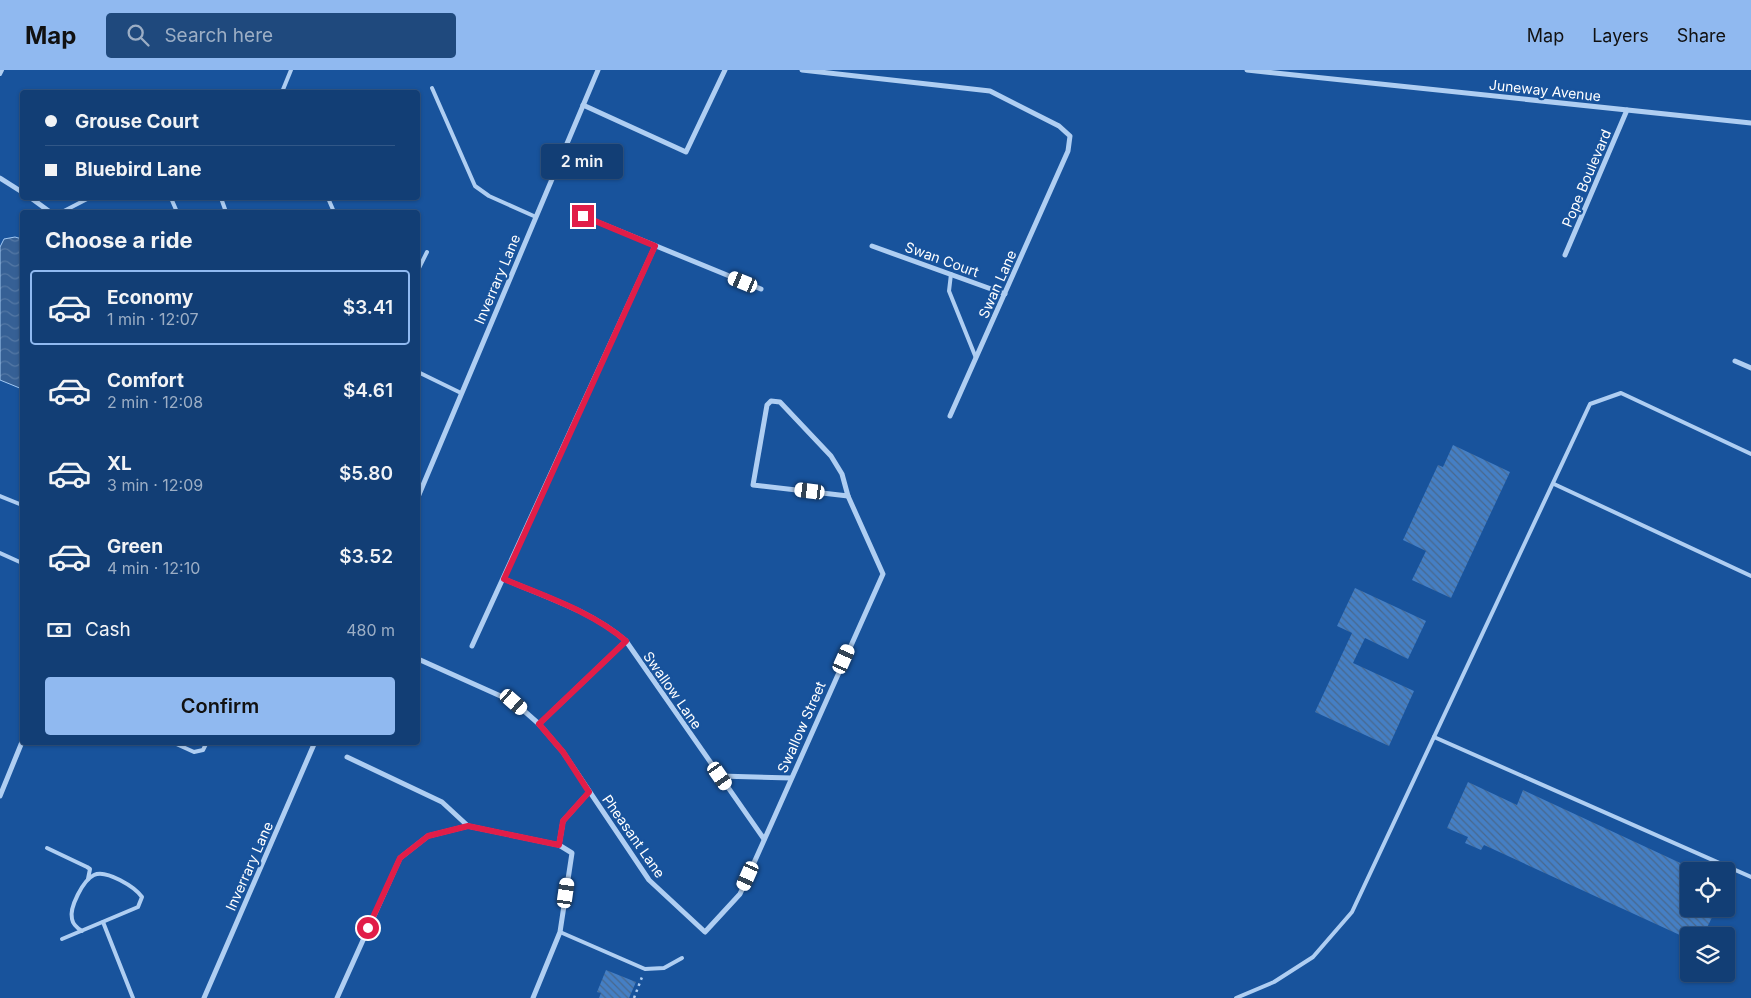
<!DOCTYPE html>
<html lang="en">
<head>
<meta charset="utf-8">
<style>
	:root { --surface:#123e75; --page:#1f497d; --text:#f1f3f6; --muted:#9caec5; --line:#315787; --accent:#90b9f0 }
	body { margin:0; font-family:Inter,sans-serif; background:var(--page); color:var(--text); height:100vh; display:flex; flex-direction:column; font-size:19px; white-space:nowrap }
	* { box-sizing:border-box; margin:0 }
	p { font-size:16px; color:var(--muted) }
	.icon { flex:none; width:28px; height:28px; fill:none; stroke:currentColor; stroke-width:2; stroke-linecap:round; stroke-linejoin:round }
	.map { position:relative; flex:1; overflow:hidden }
	.details { position:absolute; left:20px; top:140px; width:400px; height:535px; display:flex; flex-direction:column; background:var(--surface); border-radius:5px; box-shadow:0 1px 4px #0004,0 0 0 1px var(--line) }
	.details>* { flex:none }
	.guide { position:absolute; left:20px; top:20px; width:400px; height:110px; border-radius:5px; box-shadow:0 1px 4px #0004,0 0 0 1px var(--line); display:grid; align-content:center; height:110px; padding:0 25px; background:var(--surface) }
	.fabs { position:absolute; left:1680px; top:792px; display:grid; gap:10px }
	.fabs a { display:grid; place-items:center; width:55px; height:55px; border-radius:5px; background:var(--surface); box-shadow:0 1px 4px #0004,0 0 0 1px var(--line); font-size:25px }
	.end { position:absolute; width:22px; height:22px; margin:-11px; border:6px solid #e11d48; background:#fff; box-shadow:0 0 0 2px #fff }
	.from { border-radius:50% }
	.bubble { position:absolute; height:35px; border-radius:5px; background:var(--surface); box-shadow:0 1px 4px #0004,0 0 0 1px var(--line); font-size:16px; font-weight:600; line-height:35px; text-align:center }
	.car { position:absolute; width:15px; height:30px; margin:-15px -8px; border-radius:6px; box-shadow:0 0 4px 1px #0007; background:linear-gradient(#fff 24%,#345 0 40%,#fff 0 76%,#345 0 86%,#fff 0) }
	.guide b { display:flex; align-items:center; gap:18px; height:48px; font-size:19px }
	.guide b+b { border-top:1px solid var(--line) }
	.guide i { width:12px; height:12px; background:var(--text) }
	ul { padding:0; list-style:none }
	li { display:flex; align-items:center; gap:15px; height:75px; margin:0 10px 8px; padding:0 15px; border:2px solid transparent; border-radius:5px }
	li div { flex:1 }
	li b { display:block; font-size:19px }
	li em { font-style:normal; font-weight:600 }
	li.selected { border-color:var(--accent) }
	li>.icon { width:45px; height:45px; stroke-width:1.5 }
	h2 { padding:0 25px; font-size:22px; line-height:60px }
	.pay { display:flex; align-items:center; gap:12px; height:55px; padding:0 25px; font-size:19px }
	.pay p { margin-inline-start:auto }
	.primary-button { display:flex; gap:10px; margin-top:auto; padding:10px 25px }
	.primary-button a { flex:1; height:58px; border-radius:5px; background:var(--accent); color:#111; font-size:20px; font-weight:600; line-height:58px; text-align:center }
	header { display:flex; align-items:center; gap:30px; box-sizing:border-box; height:70px; padding:0 25px; background:var(--accent); color:#111 }
	header strong { font-size:24px }
	nav { display:flex; gap:28px; margin-inline-start:auto; font-size:18px }
	.search { width:350px; height:45px; background:var(--page); display:flex; align-items:center; gap:12px; box-sizing:border-box; padding:0 18px; border-radius:5px; color:var(--muted); font-size:19px }
	.map>svg:first-child { display:block }
	.water { fill:url(#water-waves); stroke:#a2c9f4 }
	.building { fill:url(#building-back-hatch) }
	.lines { fill:none; stroke-linecap:round; stroke-linejoin:round }
	.path { stroke:#afcef2; stroke-width:2.5; stroke-dasharray:2.5 4; stroke-linecap:butt }
	.service { stroke:#afcef2; stroke-width:4 }
	.minor { stroke:#afcef2; stroke-width:5 }
	.route { stroke:#e11d48; stroke-width:6 }
	.labels { text-anchor:middle; dominant-baseline:central; stroke-width:4.5; stroke-linejoin:round; paint-order:stroke }
	.street-label { font-size:14px; fill:#fff; stroke:#18539c }
</style>
</head>
<body>
<header>
<strong>Map</strong>
<div class="search"><svg class="icon" aria-label="search" viewBox="0 0 24 24"><circle cx="10" cy="10" r="6"/><path d="M15 15l6 6"/></svg>Search here</div>
<nav><a>Map</a><a>Layers</a><a>Share</a></nav>
</header>
<div class="map">
<svg width="1751" height="928" viewBox="0 0 1751 928">
	<defs>
		<pattern id="water-waves" width="16" height="10" patternUnits="userSpaceOnUse" patternTransform="scale(1.25)"><rect width="16" height="10" fill="#366095"/><path d="M0 5q4-4 8 0t8 0" fill="none" stroke="#5478a5"/></pattern>
		<pattern id="building-back-hatch" width="6" height="6" patternUnits="userSpaceOnUse" patternTransform="scale(1.25)"><rect width="6" height="6" fill="#457fc4"/><path d="M-1 5l2 2M0 0l6 6M5-1l2 2" fill="none" stroke="#48688e"/></pattern>
	</defs>
	<rect width="100%" height="100%" fill="#18539c"/>
	<polygon class="water" points="15,167 22,169 22,319 0,310 0,177 4,169"/>
	<g class="building">
		<polygon points="1453,375 1510,402 1451,528 1412,510 1426,481 1403,470 1438,395 1443,397"/>
		<polygon points="1355,518 1426,551 1408,589 1365,568 1353,593 1414,621 1389,676 1315,642 1352,563 1337,556"/>
		<polygon points="1468,712 1517,735 1523,720 1689,797 1689,839 1716,839 1703,866 1682,866 1484,775 1481,780 1465,773 1468,767 1447,758"/>
		<polygon points="606,900 636,912 629,928 599,928 601,923 597,922"/>
	</g>
	<g class="lines">
		<polyline class="path" points="634,928 642,907"/>
		<g class="service">
			<polyline points="0,4 2,0"/>
			<polyline points="432,18 475,116 489,126 536,147"/>
			<polyline points="282,22 291,0"/>
			<polyline points="171,128 177,142"/>
			<polyline points="221,128 226,142"/>
			<polyline points="328,128 334,142"/>
			<polyline points="62,142 89,128"/>
			<polyline points="418,200 427,182"/>
			<polyline points="951,204 949,221 976,288"/>
			<polyline points="418,302 461,323"/>
			<polyline points="1554,414 1751,506"/>
			<polyline points="0,426 22,435"/>
			<polyline points="0,483 22,493"/>
			<polyline points="1434,667 1751,807"/>
			<polyline points="172,672 194,682 203,680 207,672"/>
			<polyline points="47,778 87,797 90,799 88,809"/>
			<polyline points="103,852 133,928"/>
			<polyline points="560,862 645,899 664,898 682,888"/>
			<path d="M62 869 138 837 142 827C135 817 106 799 94 805 83 810 69 838 72 849 73 855 77 858 82 861"/>
			<polyline points="1236,928 1274,912 1313,887 1352,842 1590,334 1621,323 1751,384"/>
		</g>
		<g class="minor">
			<polyline points="802,0 990,21 1059,56 1070,66 1068,81 950,346"/>
			<polyline points="1247,0 1751,53"/>
			<polyline points="583,35 686,82 725,0"/>
			<polyline points="0,108 22,122"/>
			<polyline points="31,128 50,142"/>
			<polyline points="583,146 761,219"/>
			<polyline points="872,176 1005,224"/>
			<polyline points="1565,185 1627,40"/>
			<polyline points="1735,291 1751,298"/>
			<polygon points="771,331 780,332 831,386 842,404 848,426 753,415 767,335"/>
			<polyline points="418,427 598,0"/>
			<path d="M504 509C546 527 591 541 626 571L764 769"/>
			<polyline points="472,576 655,176"/>
			<polyline points="418,589 514,632 539,654 563,682 649,810 705,862 740,824 883,504 848,426"/>
			<polyline points="539,654 626,571"/>
			<polyline points="347,687 442,732 468,756"/>
			<polyline points="720,706 791,708"/>
			<polyline points="0,726 22,672"/>
			<polyline points="559,775 563,751 589,722"/>
			<polyline points="204,928 315,672"/>
			<polyline points="337,928 400,788 428,766 468,756 559,775 572,783 560,862 533,928"/>
		</g>
	</g>
	<g class="lines">
		<path class="route" d="M368 858 400 788 428 766 468 756 559 775 563 751 589 722 563 682 539 654 626 571C591 541 546 527 504 509L655 176 583 146"/>
	</g>
	<g class="labels">
		<g class="street-label">
			<text transform="translate(1545 20) rotate(6)">Juneway Avenue</text>
			<text transform="translate(1586 108) rotate(-67)">Pope Boulevard</text>
			<text transform="translate(942 189) rotate(20)">Swan Court</text>
			<text transform="translate(497 209) rotate(-67)">Inverrary Lane</text>
			<text transform="translate(997 214) rotate(-66)">Swan Lane</text>
			<text transform="translate(673 620) rotate(55)">Swallow Lane</text>
			<text transform="translate(801 657) rotate(-66)">Swallow Street</text>
			<text transform="translate(634 766) rotate(55)">Pheasant Lane</text>
			<text transform="translate(249 796) rotate(-66)">Inverrary Lane</text>
		</g>
	</g>
</svg>
<div class="fabs">
<a><svg class="icon" aria-label="locate" viewBox="0 0 24 24"><circle cx="12" cy="12" r="6"/><path d="M12 2v4M12 18v4M2 12h4M18 12h4"/></svg></a>
<a><svg class="icon" aria-label="layers" viewBox="0 0 24 24"><path d="M12 4l9 5-9 5-9-5zM3 14l9 5 9-5"/></svg></a>
</div>
<i class="end from" style="left:368px;top:858px"></i>
<i class="end" style="left:583px;top:146px"></i>
<div class="bubble" style="left:541px;top:74px;width:82px">2 min</div>
<i class="car" style="left:743px;top:212px;rotate:292deg"></i>
<i class="car" style="left:810px;top:421px;rotate:277deg"></i>
<i class="car" style="left:844px;top:589px;rotate:24deg"></i>
<i class="car" style="left:514px;top:632px;rotate:131deg"></i>
<i class="car" style="left:720px;top:706px;rotate:145deg"></i>
<i class="car" style="left:748px;top:806px;rotate:204deg"></i>
<i class="car" style="left:566px;top:823px;rotate:8deg"></i>
<div class="guide">
<b><i class="from"></i>Grouse Court</b>
<b><i></i>Bluebird Lane</b>
</div>
<section class="details">
<h2>Choose a ride</h2>
<ul>
<li class="selected"><svg class="icon" aria-label="car" viewBox="0 0 24 24"><path d="M5 17H2v-5l4-1 3-4h7l3 4 3 1v5h-3M9 17h6M6 11h13"/><circle cx="7" cy="17" r="2"/><circle cx="17" cy="17" r="2"/></svg><div><b>Economy</b><p>1 min · 12:07</p></div><em>$3.41</em></li>
<li><svg class="icon" aria-label="car" viewBox="0 0 24 24"><path d="M5 17H2v-5l4-1 3-4h7l3 4 3 1v5h-3M9 17h6M6 11h13"/><circle cx="7" cy="17" r="2"/><circle cx="17" cy="17" r="2"/></svg><div><b>Comfort</b><p>2 min · 12:08</p></div><em>$4.61</em></li>
<li><svg class="icon" aria-label="car" viewBox="0 0 24 24"><path d="M5 17H2v-5l4-1 3-4h7l3 4 3 1v5h-3M9 17h6M6 11h13"/><circle cx="7" cy="17" r="2"/><circle cx="17" cy="17" r="2"/></svg><div><b>XL</b><p>3 min · 12:09</p></div><em>$5.80</em></li>
<li><svg class="icon" aria-label="car" viewBox="0 0 24 24"><path d="M5 17H2v-5l4-1 3-4h7l3 4 3 1v5h-3M9 17h6M6 11h13"/><circle cx="7" cy="17" r="2"/><circle cx="17" cy="17" r="2"/></svg><div><b>Green</b><p>4 min · 12:10</p></div><em>$3.52</em></li>
</ul>
<div class="pay"><svg class="icon" aria-label="cash" viewBox="0 0 24 24"><path d="M3 7h18v10H3z"/><circle cx="12" cy="12" r="2"/></svg>Cash<p>480 m</p></div>
<div class="primary-button"><a>Confirm</a></div>
</section>
</div>
</body>
</html>
